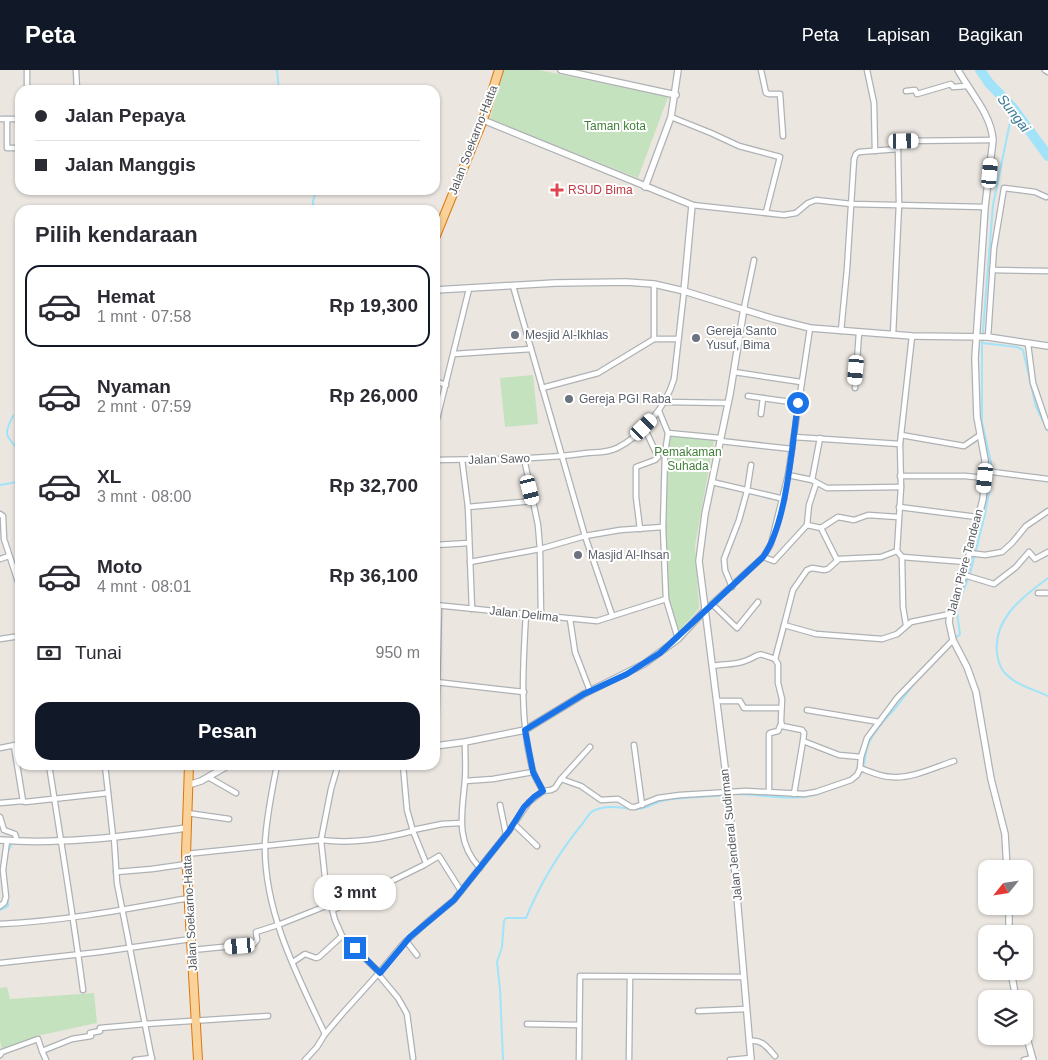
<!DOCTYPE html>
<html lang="id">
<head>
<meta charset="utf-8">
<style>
	:root { --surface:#fff; --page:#f2f2f3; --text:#2b2b33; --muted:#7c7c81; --line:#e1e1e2; --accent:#111827 }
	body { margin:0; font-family:Helvetica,sans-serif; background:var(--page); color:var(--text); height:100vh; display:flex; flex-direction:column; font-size:19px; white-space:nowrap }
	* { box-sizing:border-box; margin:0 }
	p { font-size:16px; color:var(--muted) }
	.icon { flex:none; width:28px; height:28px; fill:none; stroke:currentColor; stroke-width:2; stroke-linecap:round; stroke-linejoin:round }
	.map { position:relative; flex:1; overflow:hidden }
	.details { position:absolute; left:15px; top:135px; width:425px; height:565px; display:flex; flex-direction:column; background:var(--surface); border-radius:15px; box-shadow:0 1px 4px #0004 }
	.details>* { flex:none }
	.guide { position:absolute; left:15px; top:15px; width:425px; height:110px; border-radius:15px; box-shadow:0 1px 4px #0004; display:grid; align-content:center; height:110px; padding:0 20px; background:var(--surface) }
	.needle { width:32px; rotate:240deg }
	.buttons { position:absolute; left:978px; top:790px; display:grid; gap:10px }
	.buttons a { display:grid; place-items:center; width:55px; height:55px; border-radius:10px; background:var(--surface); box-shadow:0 1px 4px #0004; font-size:25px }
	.end { position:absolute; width:22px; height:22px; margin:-11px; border:6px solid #1a73e8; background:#fff; box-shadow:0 0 0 2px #fff }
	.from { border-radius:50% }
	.bubble { position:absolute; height:35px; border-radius:15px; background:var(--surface); box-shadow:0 1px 4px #0004; font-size:16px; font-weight:800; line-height:35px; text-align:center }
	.car { position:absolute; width:15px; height:30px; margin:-15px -8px; border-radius:6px; box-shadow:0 0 4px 1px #0007; background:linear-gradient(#fff 24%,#345 0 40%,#fff 0 76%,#345 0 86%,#fff 0) }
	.guide b { display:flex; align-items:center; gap:18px; height:48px; font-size:19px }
	.guide b+b { border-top:1px solid var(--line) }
	.guide i { width:12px; height:12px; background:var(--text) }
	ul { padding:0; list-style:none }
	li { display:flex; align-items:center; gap:15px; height:82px; margin:0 10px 8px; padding:0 10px; border:2px solid transparent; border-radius:15px }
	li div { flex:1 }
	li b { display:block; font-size:19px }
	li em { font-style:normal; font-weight:800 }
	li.selected { border-color:var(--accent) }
	li>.icon { width:45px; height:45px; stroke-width:1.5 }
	h2 { padding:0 20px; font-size:22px; line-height:60px }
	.pay { display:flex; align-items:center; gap:12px; height:55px; padding:0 20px; font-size:19px }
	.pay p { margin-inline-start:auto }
	.primary-button { display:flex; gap:10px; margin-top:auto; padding:10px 20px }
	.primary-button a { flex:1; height:58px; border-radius:15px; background:var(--accent); color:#fff; font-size:20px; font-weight:800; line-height:58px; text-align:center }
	header { display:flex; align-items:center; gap:30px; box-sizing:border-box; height:70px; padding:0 25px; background:var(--accent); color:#fff }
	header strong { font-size:24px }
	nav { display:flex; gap:28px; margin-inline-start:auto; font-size:18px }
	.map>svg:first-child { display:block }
	.green { fill:#c4e2bd }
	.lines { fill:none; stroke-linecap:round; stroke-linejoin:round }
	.stream { stroke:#a1e3f9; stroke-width:2 }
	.river { stroke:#a1e3f9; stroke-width:10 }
	.minor-casing { stroke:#aeb2b5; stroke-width:7 }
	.tertiary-casing { stroke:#aeb2b5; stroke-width:8 }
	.trunk-casing { stroke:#dd760e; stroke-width:10 }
	.minor { stroke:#fff; stroke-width:4.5 }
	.tertiary { stroke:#fff; stroke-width:5.5 }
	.trunk { stroke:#f8d299; stroke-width:8 }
	.route { stroke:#1a73e8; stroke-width:6 }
	.health-dot { fill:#e0444e; stroke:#fff; stroke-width:2 }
	.worship-dot { fill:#6b7280; stroke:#fff; stroke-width:2 }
	.labels { text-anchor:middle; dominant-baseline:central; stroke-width:4; stroke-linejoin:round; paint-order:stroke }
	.park-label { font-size:12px; fill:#427f39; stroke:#fff }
	.street-label { font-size:12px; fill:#595d60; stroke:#fff }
	.health-label { font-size:12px; fill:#be3a42; stroke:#fff; text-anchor:start }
	.worship-label { font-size:12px; fill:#5b616d; stroke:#fff; text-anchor:start }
	.water-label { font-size:14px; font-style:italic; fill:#3c7a98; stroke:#fff }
</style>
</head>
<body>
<header>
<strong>Peta</strong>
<nav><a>Peta</a><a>Lapisan</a><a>Bagikan</a></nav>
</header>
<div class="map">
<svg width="1048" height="990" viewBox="0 0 1048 990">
	<rect width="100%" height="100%" fill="#ebe6e0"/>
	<g class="green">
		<polygon points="503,0 539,0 668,27 638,108 490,49"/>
		<polygon points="533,305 538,354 505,357 500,308"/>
		<polygon points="669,366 714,370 695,476 699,538 679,562 667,525 664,453 665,400"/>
		<polygon points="7,917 10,929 94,923 97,953 41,965 2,980 0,970 0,918"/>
	</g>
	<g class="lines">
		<g class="stream">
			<polyline points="277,0 279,20"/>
			<polyline points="313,140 313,131 316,120"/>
			<polyline points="982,273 1017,277 1023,280 1036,337 1048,361"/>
			<path d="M13 346C1 369 9 366 20 382"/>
			<polyline points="0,415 17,412 20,402"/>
			<path d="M1048 508C1022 527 993 549 997 584 998 590 1000 597 1004 602 1015 615 1033 619 1048 626"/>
			<polyline points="954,570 960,564 957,543 958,534 970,504 985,444 991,411 991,393 982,352 982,273 993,135 1013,38"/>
			<path d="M853 711C867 704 863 686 869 673 875 659 887 648 897 636 904 627 911 617 919 608"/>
			<path d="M731 724C762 723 799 735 827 720"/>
			<path d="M636 739C644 740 655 732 666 730 686 727 706 727 726 725"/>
			<polyline points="7,783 13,772"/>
			<polyline points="0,840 8,836 8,828 5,798"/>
			<path d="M503 990 500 919 497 892 502 877 504 851 506 848H526C540 814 560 781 583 753 586 749 589 743 593 741 604 735 619 737 631 739"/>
		</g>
		<polyline class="river" points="980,0 989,13 1013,38 1048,86"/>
		<defs>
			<g id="minor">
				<polyline points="27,0 27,20"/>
				<polyline points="76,0 77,20"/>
				<polyline points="761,0 766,23 769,24 780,24 783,66"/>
				<polyline points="867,0 874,33 875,81"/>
				<polyline points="1045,0 1048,2"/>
				<polyline points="906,21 915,20 917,24 951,14 953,17 967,16"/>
				<polyline points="671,47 711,63 739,76 780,87 766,142"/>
				<polyline points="0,49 20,49"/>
				<polyline points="7,49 7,78 20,78"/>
				<polyline points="898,79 900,74 903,71 993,70"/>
				<polyline points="692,135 784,145 796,143 808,133 816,130 851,134 985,137"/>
				<polyline points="992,200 1048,201"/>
				<polyline points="513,216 585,466 612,545"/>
				<polyline points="744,238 754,190"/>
				<polyline points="841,261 847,199 854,89 856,84 859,82 898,79 899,134 893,265"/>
				<polyline points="988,267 994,178 1004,118 1035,122 1046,127"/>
				<polyline points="654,269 654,214"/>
				<polyline points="1028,274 1033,313 1048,357"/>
				<polyline points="454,284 531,279"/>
				<polyline points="734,302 801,312"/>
				<polyline points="435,311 446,315"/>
				<polyline points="542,318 598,303 654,269 678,269"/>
				<polyline points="855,318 859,263"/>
				<polyline points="748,326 798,333"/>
				<polyline points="666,332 727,333"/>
				<polyline points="659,341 668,363 665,383 663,457 666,529"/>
				<polyline points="761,344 763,328"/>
				<polyline points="435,357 469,219"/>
				<polyline points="668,363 720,368"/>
				<polyline points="901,365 964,376 980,365"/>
				<polyline points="794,367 900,374"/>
				<polyline points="720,371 792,379"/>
				<polyline points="524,388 538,455 540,479 541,546"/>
				<path d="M435 390C486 389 537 390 587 383 598 382 607 383 617 378 643 365 666 336 674 309L684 221"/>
				<polyline points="462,390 468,437 472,539"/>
				<polyline points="985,401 1048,409"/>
				<polyline points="788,405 812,410 827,418 901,417"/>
				<polyline points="900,406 965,406 985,408"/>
				<polyline points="812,410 820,368"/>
				<polyline points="712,412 784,429"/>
				<polyline points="468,437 533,431"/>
				<polyline points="899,437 977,447"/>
				<polyline points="0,444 3,446 4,469 20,518"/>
				<polyline points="807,455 809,435 816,414"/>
				<polyline points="821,458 838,447 854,450 868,445 898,447"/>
				<polyline points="640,459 636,427 636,397 655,390 658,387 644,357"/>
				<polyline points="435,475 469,473"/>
				<polyline points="969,483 985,485 1002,482 1012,473 1026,456 1048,441"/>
				<polyline points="763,487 774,491 807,455 821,458 837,490"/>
				<polyline points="902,487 966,492"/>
				<polyline points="0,489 9,486"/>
				<polyline points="470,492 540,479 585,466 620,460 663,457"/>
				<polyline points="964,505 994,514 1016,497 1029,482 1035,489 1048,482"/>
				<polyline points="732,517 725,500 724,489 739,450 747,421 751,395"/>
				<polyline points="1038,523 1048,523"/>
				<polyline points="712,534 737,558 758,532"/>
				<polyline points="435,535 597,551 666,529 678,569"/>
				<polyline points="705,540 763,487 771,474 788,405 810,258"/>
				<path d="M526 544C523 595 519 651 533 701 535 708 540 715 543 721"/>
				<polyline points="570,549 575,582 590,621"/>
				<polyline points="784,555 793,520 807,500 812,498 824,500 828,499 839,489 881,487 897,481"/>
				<polyline points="906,555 903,537 902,487 897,481 901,417 900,374 912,266"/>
				<polyline points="0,569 20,566"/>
				<polyline points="775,589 784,555 816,564 882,569 897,564 911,552 950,544"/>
				<path d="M713 596C723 594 735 595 745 591 762 585 754 581 775 589L778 594V613L782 629 781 651 782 656 802 660 804 663 803 671 839 685 861 687"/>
				<polyline points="436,612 524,622"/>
				<polyline points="717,631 740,631 744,638 781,638"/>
				<polyline points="807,640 879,652"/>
				<path d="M465 672C465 685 466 698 465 710 462 743 455 772 480 798"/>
				<polyline points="436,675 439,535"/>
				<polyline points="634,675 642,735"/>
				<polyline points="14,676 23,731"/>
				<polyline points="0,678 20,674"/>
				<path d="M49 695C61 770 73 845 83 920"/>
				<polyline points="105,695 113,767"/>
				<path d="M277 695C272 721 266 748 265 775 264 842 297 905 325 964"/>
				<polyline points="338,695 331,719 321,770 326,817 335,850 342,866 380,903"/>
				<polyline points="403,695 407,740 413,761 426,793"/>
				<path d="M860 698C871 702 881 707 892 707 912 709 935 697 954 691"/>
				<polyline points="208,707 236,723"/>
				<polyline points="561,709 590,677"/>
				<polyline points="465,711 493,709 533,702"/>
				<polyline points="769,721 769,664 770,663 778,661 781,654"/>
				<polyline points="794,724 803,671"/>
				<polyline points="0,733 23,731 25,732 108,723"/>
				<polyline points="500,735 506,764"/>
				<polyline points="187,743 229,749"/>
				<polyline points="0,747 4,760 15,764 17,771"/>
				<polyline points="514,754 537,776"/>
				<polyline points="413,760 442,754 461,753"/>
				<polyline points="114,767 117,813 152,990"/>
				<path d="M186 784 321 770C353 774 382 769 413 761"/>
				<polyline points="116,802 152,799 187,794"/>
				<polyline points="0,836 4,833 6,827 3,800 7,771"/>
				<polyline points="333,840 424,795 439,786 461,821"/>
				<path d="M0 854C64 851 127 839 189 828"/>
				<polyline points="406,871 417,885"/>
				<polyline points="192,880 254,874 257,870 256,862 278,855 331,834"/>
				<polyline points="293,892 305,884 316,888 319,887 342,866"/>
				<polyline points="0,893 100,882 191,869"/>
				<polyline points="378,904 398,928 407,944 413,988"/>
				<polyline points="698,941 746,939"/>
				<polyline points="527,954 579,955"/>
				<path d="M749 971C762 969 767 977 775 986"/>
				<polyline points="42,981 46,990"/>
				<polyline points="0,985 2,982 38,969 42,981 72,969 91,966 90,963 100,961 100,958 145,954 268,946"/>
				<polyline points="135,990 152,988"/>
				<polyline points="305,990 317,977 325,964 342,944 378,904 403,874 426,853 454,830 509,761 529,732 543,721 551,720 555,718 561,709 581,716 601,730 618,729 631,737 635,737 658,728 680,725 746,721 804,724 816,722 851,710 857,705 860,699 861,687 867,668 897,628 953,570"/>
				<polyline points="579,990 580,906 743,907"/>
				<polyline points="629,990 630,907"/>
				<polyline points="730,990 751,988"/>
				<polyline points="1024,990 1033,988"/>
			</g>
			<g id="tertiary">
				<polyline points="561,0 676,25"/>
				<path d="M958 0C970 22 991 44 993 70L985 137 975 288 977 347 985 390V408L983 429 964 505 950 544 949 552 953 570 967 597 976 622 991 709 1005 764 1007 799"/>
				<polyline points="483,50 692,135 684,221"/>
				<polyline points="645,117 671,47 678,0"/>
				<polyline points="435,220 555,213 626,212 654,214 684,221 774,249 810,258 912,266 988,267 1048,276"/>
				<polyline points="744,238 730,324 705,444 699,491 728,721 751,990"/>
				<polyline points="435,676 465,672 525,660 584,624 644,594 678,569 705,540"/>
				<polyline points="188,715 201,711 229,695"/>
				<path d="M0 770C62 775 125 766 187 758"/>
				<polyline points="1009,864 1009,836"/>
				<polyline points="1011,901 1016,929"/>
				<polyline points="1024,957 1033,990"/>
			</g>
			<g id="trunk">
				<polyline points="435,168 483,50 499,0"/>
				<polyline points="189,695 186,784 198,990"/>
			</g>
		</defs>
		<use href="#minor" class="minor-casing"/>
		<use href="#tertiary" class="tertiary-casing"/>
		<use href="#trunk" class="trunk-casing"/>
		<use href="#minor" class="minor"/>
		<use href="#tertiary" class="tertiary"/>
		<use href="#trunk" class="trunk"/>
	</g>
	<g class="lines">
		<path class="route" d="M355 878 380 903 410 867 454 830 509 761 524 737 534 727 543 721 533 702 525 660 584 624 627 604 660 583 763 487C787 454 792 375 798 333"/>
	</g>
	<path class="health-dot" d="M554.5 112.5h5v5h5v5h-5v5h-5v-5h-5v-5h5z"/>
	<g class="worship-dot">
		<circle cx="515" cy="265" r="5"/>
		<circle cx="696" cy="268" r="5"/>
		<circle cx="569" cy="329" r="5"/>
		<circle cx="578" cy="485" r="5"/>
	</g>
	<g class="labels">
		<g class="park-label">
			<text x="615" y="56">Taman kota</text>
			<text x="688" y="382">Pemakaman<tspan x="688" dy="14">Suhada</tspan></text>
		</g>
		<g class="street-label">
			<text transform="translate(473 70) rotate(-69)">Jalan Soekarno-Hatta</text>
			<text transform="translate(499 389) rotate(-2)">Jalan Sawo</text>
			<text transform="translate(965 492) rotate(-75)">Jalan Piere Tandean</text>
			<text transform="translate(524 544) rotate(6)">Jalan Delima</text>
			<text transform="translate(731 765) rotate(-96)">Jalan Jenderal Sudirman</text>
			<text transform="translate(190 843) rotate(-93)">Jalan Soekarno-Hatta</text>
		</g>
		<g class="health-label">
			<text x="568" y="120">RSUD Bima</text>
		</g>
		<g class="worship-label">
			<text x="706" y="261">Gereja Santo<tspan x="706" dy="14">Yusuf, Bima</tspan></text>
			<text x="525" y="265">Mesjid Al-Ikhlas</text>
			<text x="579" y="329">Gereja PGI Raba</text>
			<text x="588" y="485">Masjid Al-Ihsan</text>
		</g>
		<g class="water-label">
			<text transform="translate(1014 43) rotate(52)">Sungai</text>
		</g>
	</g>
</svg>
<div class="buttons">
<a><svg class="needle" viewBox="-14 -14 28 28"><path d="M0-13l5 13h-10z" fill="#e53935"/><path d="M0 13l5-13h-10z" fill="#7c7c81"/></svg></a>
<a><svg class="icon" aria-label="locate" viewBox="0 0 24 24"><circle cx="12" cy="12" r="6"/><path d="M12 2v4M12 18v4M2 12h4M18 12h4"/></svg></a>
<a><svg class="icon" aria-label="layers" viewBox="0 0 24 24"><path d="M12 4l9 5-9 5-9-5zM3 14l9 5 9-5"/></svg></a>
</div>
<i class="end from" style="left:798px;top:333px"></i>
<i class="end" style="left:355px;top:878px"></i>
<div class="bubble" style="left:314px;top:805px;width:82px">3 mnt</div>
<i class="car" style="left:904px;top:71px;rotate:89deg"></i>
<i class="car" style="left:990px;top:103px;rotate:5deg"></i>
<i class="car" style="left:856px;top:300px;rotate:185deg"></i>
<i class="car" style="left:644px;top:357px;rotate:45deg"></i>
<i class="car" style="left:985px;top:408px;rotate:186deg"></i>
<i class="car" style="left:530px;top:420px;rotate:166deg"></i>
<i class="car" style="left:240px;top:876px;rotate:265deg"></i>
<div class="guide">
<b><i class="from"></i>Jalan Pepaya</b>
<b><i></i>Jalan Manggis</b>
</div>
<section class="details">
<h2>Pilih kendaraan</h2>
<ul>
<li class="selected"><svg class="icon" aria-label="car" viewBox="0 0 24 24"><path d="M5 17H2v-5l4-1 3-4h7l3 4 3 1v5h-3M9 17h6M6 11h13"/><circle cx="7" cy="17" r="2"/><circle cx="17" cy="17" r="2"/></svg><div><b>Hemat</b><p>1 mnt · 07:58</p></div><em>Rp 19,300</em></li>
<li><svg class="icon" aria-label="car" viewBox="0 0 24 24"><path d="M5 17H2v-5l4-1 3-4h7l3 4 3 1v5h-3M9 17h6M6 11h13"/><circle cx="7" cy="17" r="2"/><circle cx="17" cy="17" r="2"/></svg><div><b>Nyaman</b><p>2 mnt · 07:59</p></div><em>Rp 26,000</em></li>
<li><svg class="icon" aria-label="car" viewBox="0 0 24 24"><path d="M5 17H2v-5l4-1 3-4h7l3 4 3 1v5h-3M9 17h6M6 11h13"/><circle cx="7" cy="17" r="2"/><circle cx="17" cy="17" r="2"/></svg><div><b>XL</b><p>3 mnt · 08:00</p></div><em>Rp 32,700</em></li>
<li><svg class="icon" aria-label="car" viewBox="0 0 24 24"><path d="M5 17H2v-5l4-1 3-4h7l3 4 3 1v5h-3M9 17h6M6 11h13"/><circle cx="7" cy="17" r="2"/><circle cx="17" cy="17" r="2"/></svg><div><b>Moto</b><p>4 mnt · 08:01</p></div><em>Rp 36,100</em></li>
</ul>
<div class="pay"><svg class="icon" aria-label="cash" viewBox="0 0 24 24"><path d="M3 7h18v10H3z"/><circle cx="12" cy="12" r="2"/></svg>Tunai<p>950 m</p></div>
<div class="primary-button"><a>Pesan</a></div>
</section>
</div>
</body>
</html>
